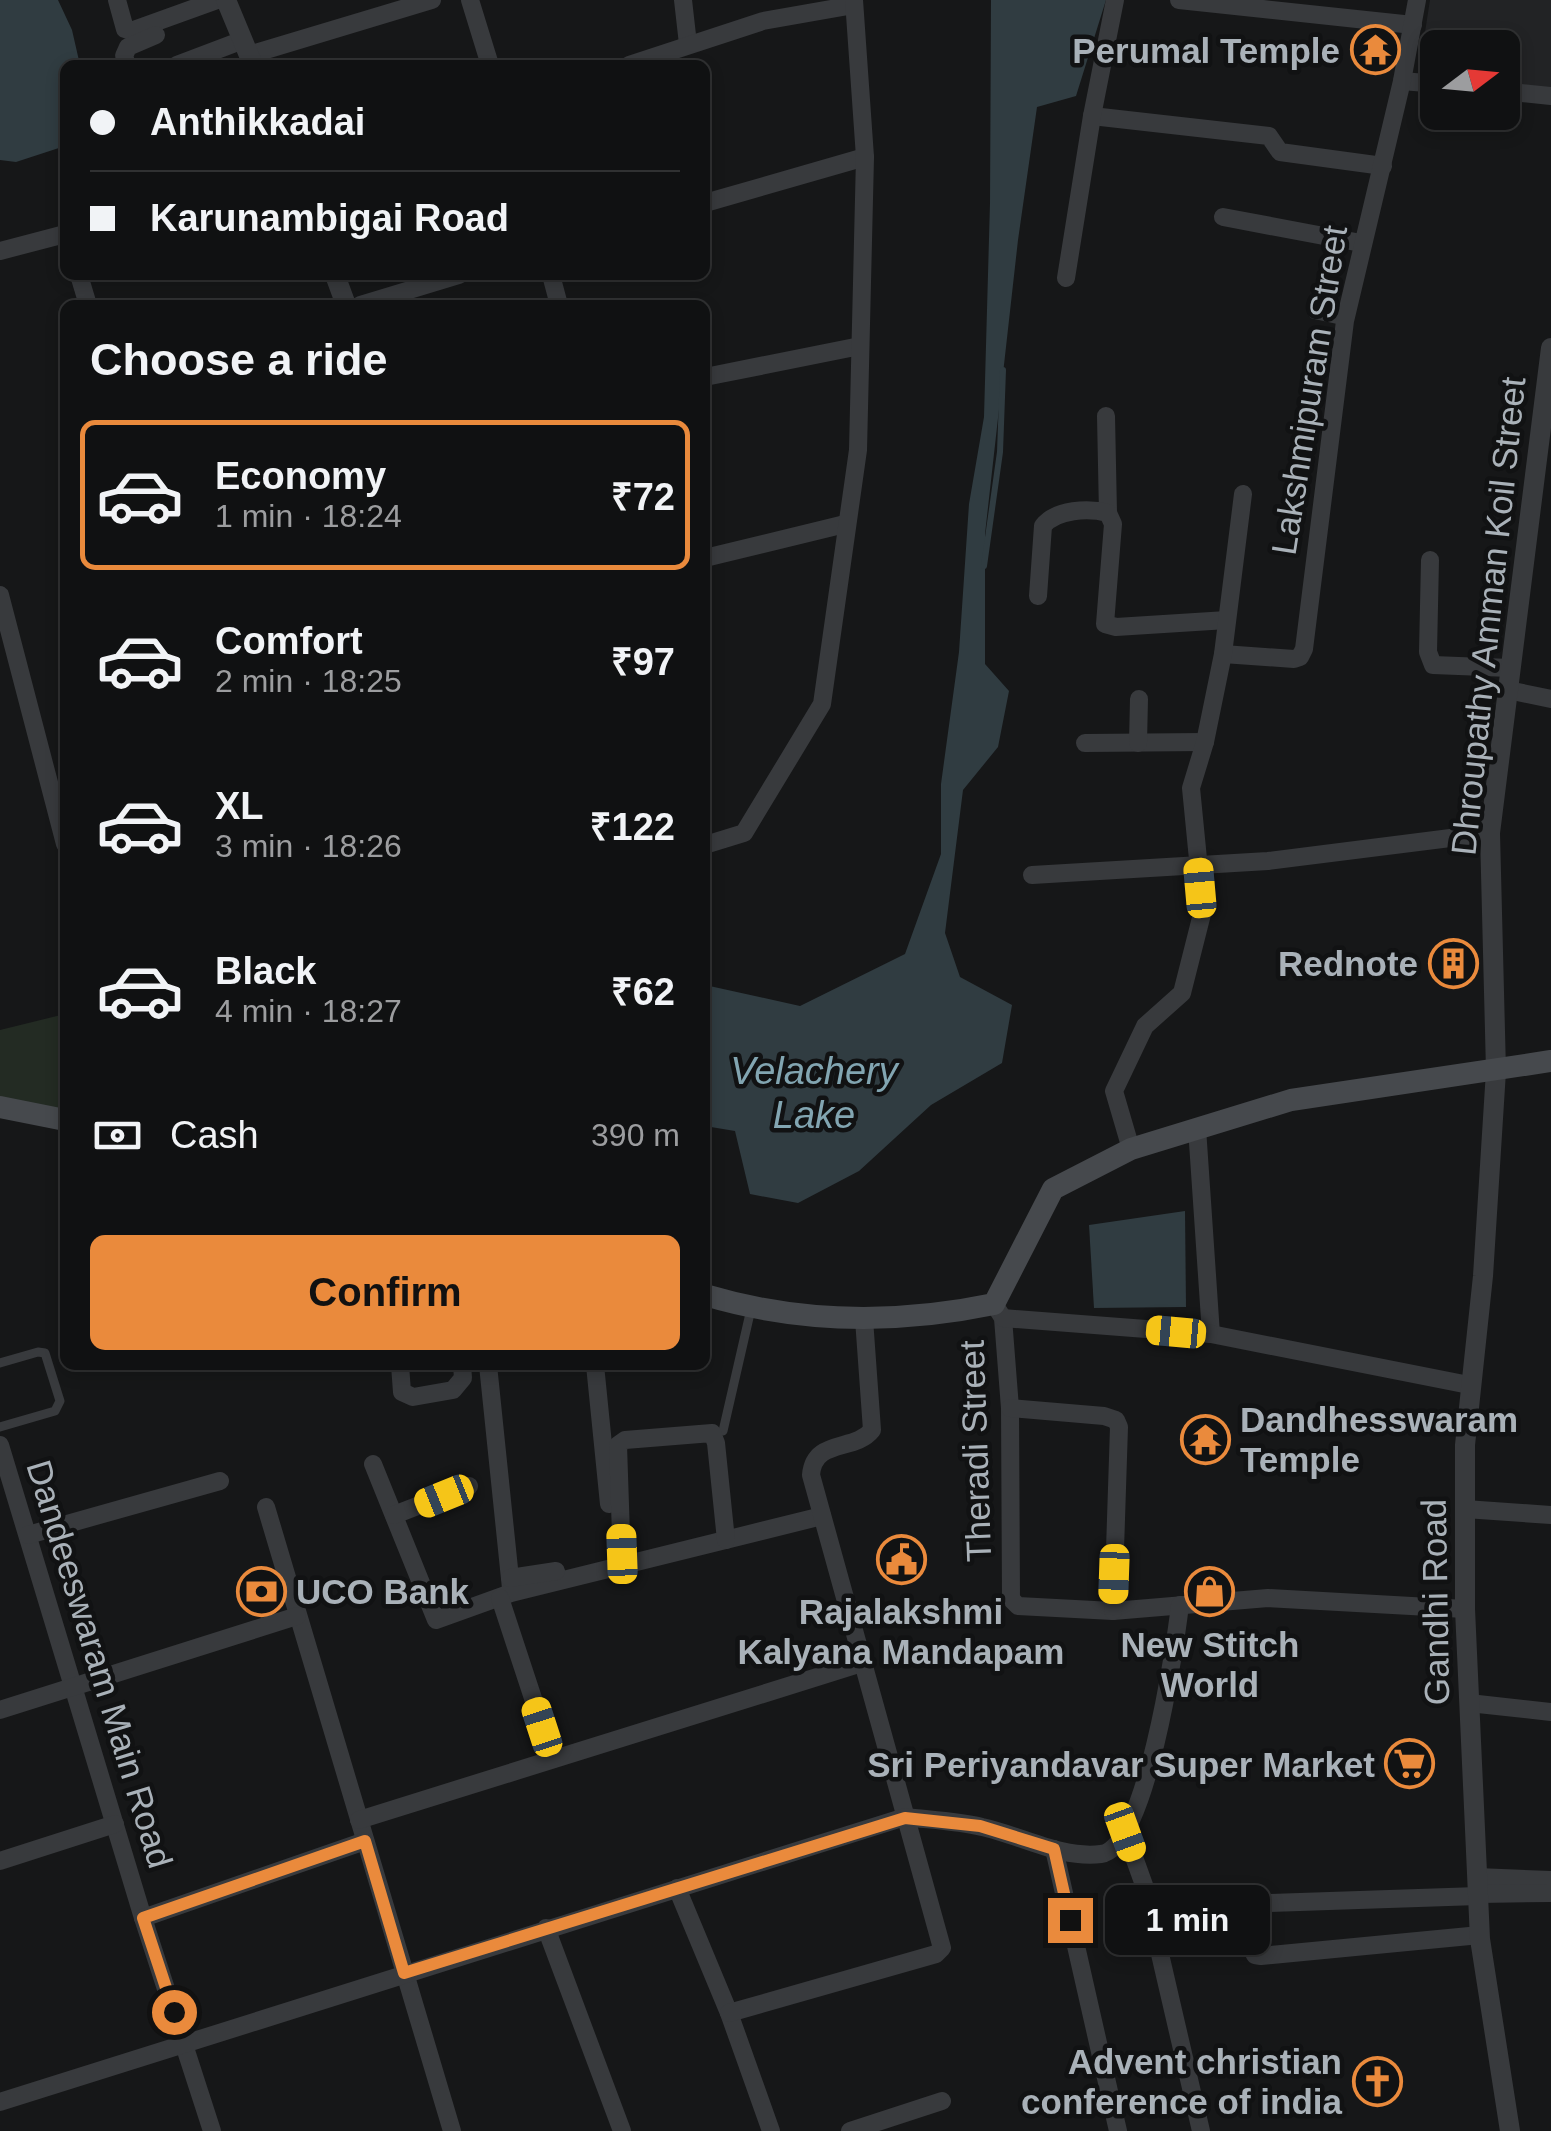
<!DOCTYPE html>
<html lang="en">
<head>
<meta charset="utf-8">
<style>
	:root { --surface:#101112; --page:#1e1f20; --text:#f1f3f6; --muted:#9c9d9f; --line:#303132; --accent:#ea8a3c }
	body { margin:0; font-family:Helvetica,sans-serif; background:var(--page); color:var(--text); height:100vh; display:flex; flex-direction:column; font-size:38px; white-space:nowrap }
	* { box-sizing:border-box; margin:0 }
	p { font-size:32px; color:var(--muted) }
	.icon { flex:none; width:55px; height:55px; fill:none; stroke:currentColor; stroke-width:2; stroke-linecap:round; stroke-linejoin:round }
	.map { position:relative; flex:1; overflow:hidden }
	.drawer { position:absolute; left:60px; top:300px; width:650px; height:1070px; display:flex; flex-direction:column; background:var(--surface); border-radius:15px; box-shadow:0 5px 15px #0003,0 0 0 2px var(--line) }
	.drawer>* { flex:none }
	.banner { position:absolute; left:60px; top:60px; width:650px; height:220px; border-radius:15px; box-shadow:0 5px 15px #0003,0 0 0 2px var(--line); display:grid; align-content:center; height:220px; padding:0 30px; background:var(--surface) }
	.needle { width:65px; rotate:74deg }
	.tools { position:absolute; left:1420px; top:30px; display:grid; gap:20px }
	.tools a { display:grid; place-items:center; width:100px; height:100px; border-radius:15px; background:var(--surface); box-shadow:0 5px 15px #0003,0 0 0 2px var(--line); font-size:50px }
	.end { position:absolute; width:45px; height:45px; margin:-22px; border:12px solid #ea8a3c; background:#111; box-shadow:0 0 0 5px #111 }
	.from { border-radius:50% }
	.bubble { position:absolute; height:70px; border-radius:15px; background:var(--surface); box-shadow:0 5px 15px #0003,0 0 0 2px var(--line); font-size:32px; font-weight:600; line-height:70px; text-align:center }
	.car { position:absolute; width:30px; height:60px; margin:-30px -15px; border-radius:12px; box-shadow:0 0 8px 2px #0007; background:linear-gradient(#f5c518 24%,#345 0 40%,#f5c518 0 76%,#345 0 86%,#f5c518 0) }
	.banner b { display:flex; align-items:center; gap:35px; height:95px; font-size:38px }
	.banner b+b { border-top:2px solid var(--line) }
	.banner i { width:25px; height:25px; background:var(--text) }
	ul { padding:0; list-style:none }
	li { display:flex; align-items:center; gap:30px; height:150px; margin:0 20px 15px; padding:0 10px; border:5px solid transparent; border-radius:15px }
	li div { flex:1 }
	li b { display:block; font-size:38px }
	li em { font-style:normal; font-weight:600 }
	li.on { border-color:var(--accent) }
	li>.icon { width:90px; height:90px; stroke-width:1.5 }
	h2 { padding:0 30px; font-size:45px; line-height:120px }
	.pay { display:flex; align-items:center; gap:25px; height:110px; padding:0 30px; font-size:38px }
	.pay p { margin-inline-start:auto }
	.action { display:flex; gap:20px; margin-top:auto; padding:20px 30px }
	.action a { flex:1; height:115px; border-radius:15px; background:var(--accent); color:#111; font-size:40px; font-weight:600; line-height:115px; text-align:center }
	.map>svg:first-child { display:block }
	.built { fill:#222325 }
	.green { fill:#232b23 }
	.water { fill:#303c41 }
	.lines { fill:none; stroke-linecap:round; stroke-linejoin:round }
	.stream { stroke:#303c41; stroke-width:6 }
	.service { stroke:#383a3d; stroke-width:9 }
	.minor { stroke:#383a3d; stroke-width:18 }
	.tertiary { stroke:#383a3d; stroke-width:20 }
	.secondary { stroke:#46494d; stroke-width:22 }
	.route { stroke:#ea8a3c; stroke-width:12 }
	.labels { text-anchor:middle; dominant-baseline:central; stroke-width:9; stroke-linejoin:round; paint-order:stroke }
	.poi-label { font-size:35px; font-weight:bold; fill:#a9b1b8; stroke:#111213; text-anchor:end }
	.street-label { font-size:35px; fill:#a9b1b8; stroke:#111213 }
	.water-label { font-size:38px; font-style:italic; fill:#82a5b1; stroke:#111213 }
</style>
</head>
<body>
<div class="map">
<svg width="1551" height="2131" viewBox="0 0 1551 2131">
	<rect width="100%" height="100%" fill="#161718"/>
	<polygon class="built" points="1430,0 1551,0 1551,99 1503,91 1502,48 1438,48 1437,81 1418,77"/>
	<polygon class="green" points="65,1014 65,1113 0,1099 0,1030"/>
	<g class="water">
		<polygon points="0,0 58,0 72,30 80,65 65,65 65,146 16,162 0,160"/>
		<polygon points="991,0 1106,0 1076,96 1037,107 1018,240 985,534 985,664 1009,691 998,747 963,790 945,933 960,977 1012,1005 1002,1063 931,1105 859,1171 798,1203 750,1194 735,1131 705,1126 705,985 800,1006 905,954 941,854 941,784 959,652 969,504 984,417 990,203"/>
		<polygon points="1185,1211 1186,1307 1094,1308 1089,1225"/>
	</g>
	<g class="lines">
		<polyline class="stream" points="984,566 1000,452 1003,370"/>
		<g class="service">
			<polyline points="1313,314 1345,321"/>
			<polyline points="0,1363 38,1352 45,1353 60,1401 55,1411 0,1427"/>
			<polyline points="723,1431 751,1309"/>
		</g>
		<g class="minor">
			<polyline points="117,0 125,29 131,31 217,0"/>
			<polyline points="470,0 490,65"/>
			<polyline points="683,0 688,44"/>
			<polyline points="1179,0 1413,25"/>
			<polyline points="249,55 432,0"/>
			<polyline points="127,65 124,56 128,47 156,35"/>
			<polyline points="177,65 243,40"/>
			<polyline points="629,65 763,21 854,5"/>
			<polyline points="1402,81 1438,84"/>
			<polyline points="1502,91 1551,96"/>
			<polyline points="1092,116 1269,136 1280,152 1383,166"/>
			<polyline points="705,203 865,157"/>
			<polyline points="1223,217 1361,243"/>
			<polyline points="0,251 65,234"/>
			<polyline points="79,275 88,305"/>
			<polyline points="551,275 559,305"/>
			<polyline points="1066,278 1092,116 1115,0"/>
			<polyline points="360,305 459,275"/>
			<polyline points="705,377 860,346"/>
			<polyline points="1106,416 1108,513"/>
			<polyline points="705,558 845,524"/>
			<polyline points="1430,560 1428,652 1433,665 1510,668"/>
			<polyline points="0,595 65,844"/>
			<path d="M1038 596 1043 526C1056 509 1089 508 1108 513L1113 524 1105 624 1116 627 1227 620"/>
			<polyline points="1223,654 1294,659 1300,657 1304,649 1345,321 1402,81 1417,0"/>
			<polyline points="1508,690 1551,699"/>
			<polyline points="1085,743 1205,742"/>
			<polyline points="1138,743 1139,699"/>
			<polyline points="705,845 744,833 822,704 858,450 865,157 854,0"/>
			<polyline points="1032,875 1268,861 1490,833"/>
			<polyline points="1197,1128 1211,1334"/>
			<polyline points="1131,1149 1114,1091 1145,1026 1182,993 1203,910 1191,788 1205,742 1223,654 1243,494"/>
			<polyline points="994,1304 1003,1318 1010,1408 1011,1599 1018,1606 1113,1611 1268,1598 1465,1609"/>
			<polyline points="1003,1318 1211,1334 1469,1385"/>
			<polyline points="400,1365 402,1392 413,1397 453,1390 463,1378 462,1365"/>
			<polyline points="488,1365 511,1588"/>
			<polyline points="595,1365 609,1504"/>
			<polyline points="1010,1408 1104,1416 1116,1420 1119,1427 1113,1611"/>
			<polyline points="0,1445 143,1918 212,2131"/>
			<polyline points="373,1464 436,1620 511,1593 822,1516"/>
			<polyline points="266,1507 452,2131"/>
			<polyline points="1465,1509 1551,1515"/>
			<polyline points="394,1515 469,1486"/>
			<polyline points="28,1535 220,1481"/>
			<polyline points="622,1565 618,1445 625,1440 712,1433 716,1443 726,1540"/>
			<polyline points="510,1578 556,1571"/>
			<polyline points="500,1598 553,1759"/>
			<polyline points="1469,1703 1551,1712"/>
			<polyline points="0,1710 297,1616"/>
			<polyline points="359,1820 862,1663"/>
			<polyline points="1125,1832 1144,1885 1201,2131"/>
			<polyline points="1054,1849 1118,2131"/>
			<polyline points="0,1861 115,1824"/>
			<polyline points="1477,1877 1551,1880"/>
			<polyline points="677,1888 729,2013 771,2131"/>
			<polyline points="1478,1894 1551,1893"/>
			<polyline points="1478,1896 1269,1903 1256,1911 1252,1949 1255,1955 1261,1956 1480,1935"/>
			<polyline points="143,1918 365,1841"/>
			<polyline points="546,1928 622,2131"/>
			<path d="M729 2013 936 1954 942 1948 811 1475C814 1438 855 1452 872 1430L864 1319"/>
			<path d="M0 2102 905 1817C930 1820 957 1821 982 1827 1020 1835 1061 1859 1101 1854 1146 1849 1175 1647 1180 1605"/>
			<polyline points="850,2131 942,2101"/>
		</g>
		<g class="tertiary">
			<polyline points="226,0 253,65"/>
			<polyline points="335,275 346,305"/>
			<polyline points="1510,2131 1480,1939 1465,1609 1465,1445 1483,1276 1496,1071 1490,833 1551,348"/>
		</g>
		<g class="secondary">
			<polyline points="0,1107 65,1120"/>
			<path d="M705 1295C799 1323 898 1324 994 1304L1053 1189 1131 1149 1291 1100 1551 1061"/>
		</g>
	</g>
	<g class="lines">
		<polyline class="route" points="174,2012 143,1918 365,1841 404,1973 905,1818 980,1826 1054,1849 1070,1920"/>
	</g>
	<defs>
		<symbol id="temple-ring" viewBox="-11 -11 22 22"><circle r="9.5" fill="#111213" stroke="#ea8a3c" stroke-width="1.5"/><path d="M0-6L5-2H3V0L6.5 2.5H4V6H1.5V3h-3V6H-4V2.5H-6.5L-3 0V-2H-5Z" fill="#ea8a3c"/></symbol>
		<symbol id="building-ring" viewBox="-11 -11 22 22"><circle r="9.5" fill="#111213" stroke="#ea8a3c" stroke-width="1.5"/><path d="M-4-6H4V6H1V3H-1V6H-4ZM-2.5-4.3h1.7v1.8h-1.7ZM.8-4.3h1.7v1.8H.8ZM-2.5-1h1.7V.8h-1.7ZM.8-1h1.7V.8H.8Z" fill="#ea8a3c"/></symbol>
		<symbol id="civic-ring" viewBox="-11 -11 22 22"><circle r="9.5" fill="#111213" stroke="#ea8a3c" stroke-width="1.5"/><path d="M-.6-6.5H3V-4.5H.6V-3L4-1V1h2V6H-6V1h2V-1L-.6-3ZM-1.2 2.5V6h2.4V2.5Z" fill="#ea8a3c"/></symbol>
		<symbol id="bank-ring" viewBox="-11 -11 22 22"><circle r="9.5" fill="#111213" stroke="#ea8a3c" stroke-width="1.5"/><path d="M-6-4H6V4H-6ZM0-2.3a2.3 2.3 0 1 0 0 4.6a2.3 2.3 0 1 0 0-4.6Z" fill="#ea8a3c"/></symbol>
		<symbol id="shop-ring" viewBox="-11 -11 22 22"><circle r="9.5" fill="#111213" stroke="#ea8a3c" stroke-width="1.5"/><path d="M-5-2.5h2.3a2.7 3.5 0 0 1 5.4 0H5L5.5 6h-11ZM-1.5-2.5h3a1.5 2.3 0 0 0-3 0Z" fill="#ea8a3c"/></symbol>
		<symbol id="supermarket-ring" viewBox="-11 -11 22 22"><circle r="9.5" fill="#111213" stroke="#ea8a3c" stroke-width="1.5"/><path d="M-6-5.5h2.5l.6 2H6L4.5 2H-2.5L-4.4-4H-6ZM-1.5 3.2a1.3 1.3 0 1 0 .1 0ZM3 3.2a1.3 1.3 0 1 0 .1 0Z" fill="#ea8a3c"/></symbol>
		<symbol id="church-ring" viewBox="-11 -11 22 22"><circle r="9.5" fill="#111213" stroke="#ea8a3c" stroke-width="1.5"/><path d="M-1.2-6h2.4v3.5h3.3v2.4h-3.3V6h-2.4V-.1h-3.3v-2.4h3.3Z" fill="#ea8a3c"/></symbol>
	</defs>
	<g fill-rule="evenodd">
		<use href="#temple-ring" x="1348" y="22" width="55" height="55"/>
		<use href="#building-ring" x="1426" y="936" width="55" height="55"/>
		<use href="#temple-ring" x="1178" y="1412" width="55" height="55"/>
		<use href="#civic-ring" x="874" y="1532" width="55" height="55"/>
		<use href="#bank-ring" x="234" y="1564" width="55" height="55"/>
		<use href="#shop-ring" x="1182" y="1564" width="55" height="55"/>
		<use href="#supermarket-ring" x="1382" y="1736" width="55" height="55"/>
		<use href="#church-ring" x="1350" y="2054" width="55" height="55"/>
	</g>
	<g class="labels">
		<g class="poi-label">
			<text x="1340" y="50">Perumal Temple</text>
			<text x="1418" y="963">Rednote</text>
			<text x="1240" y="1419" text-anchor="start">Dandhesswaram<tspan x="1240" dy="40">Temple</tspan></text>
			<text x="296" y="1591" text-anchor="start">UCO Bank</text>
			<text x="901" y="1611" text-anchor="middle">Rajalakshmi<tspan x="901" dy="40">Kalyana Mandapam</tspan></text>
			<text x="1210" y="1644" text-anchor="middle">New Stitch<tspan x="1210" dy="40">World</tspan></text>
			<text x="1375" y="1764">Sri Periyandavar Super Market</text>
			<text x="1342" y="2061">Advent christian<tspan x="1342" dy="40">conference of india</tspan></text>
		</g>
		<g class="street-label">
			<text transform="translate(1309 390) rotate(-81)">Lakshmipuram Street</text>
			<text transform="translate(1488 616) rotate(-84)">Dhroupathy Amman Koil Street</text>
			<text transform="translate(975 1451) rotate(-92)">Theradi Street</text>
			<text transform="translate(1435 1602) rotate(-91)">Gandhi Road</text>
			<text transform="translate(100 1664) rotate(73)">Dandeeswaram Main Road</text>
		</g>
		<g class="water-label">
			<text x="814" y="1071">Velachery<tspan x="814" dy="44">Lake</tspan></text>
		</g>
	</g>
</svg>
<div class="tools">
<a><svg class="needle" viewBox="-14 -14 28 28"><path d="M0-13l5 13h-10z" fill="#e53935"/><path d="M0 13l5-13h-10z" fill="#9c9d9f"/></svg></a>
</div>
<i class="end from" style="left:174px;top:2012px"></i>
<i class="end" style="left:1070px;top:1920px"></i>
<div class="bubble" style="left:1105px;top:1885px;width:165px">1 min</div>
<i class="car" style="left:1200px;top:888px;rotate:355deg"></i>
<i class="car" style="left:1176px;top:1332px;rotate:275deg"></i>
<i class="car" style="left:444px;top:1496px;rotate:248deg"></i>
<i class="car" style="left:622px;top:1554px;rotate:358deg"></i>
<i class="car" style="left:1114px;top:1574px;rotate:182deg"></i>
<i class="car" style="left:542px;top:1727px;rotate:342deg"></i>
<i class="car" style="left:1125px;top:1832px;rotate:160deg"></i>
<div class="banner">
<b><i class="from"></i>Anthikkadai</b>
<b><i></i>Karunambigai Road</b>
</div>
<section class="drawer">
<h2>Choose a ride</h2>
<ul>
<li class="on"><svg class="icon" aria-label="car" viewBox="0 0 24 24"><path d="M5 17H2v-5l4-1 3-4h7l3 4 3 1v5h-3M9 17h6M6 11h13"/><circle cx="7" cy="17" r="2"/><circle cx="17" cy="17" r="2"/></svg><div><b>Economy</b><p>1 min · 18:24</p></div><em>₹72</em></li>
<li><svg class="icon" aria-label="car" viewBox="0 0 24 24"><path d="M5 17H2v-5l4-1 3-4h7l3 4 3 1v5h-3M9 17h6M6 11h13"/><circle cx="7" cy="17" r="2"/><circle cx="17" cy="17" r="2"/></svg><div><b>Comfort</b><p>2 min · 18:25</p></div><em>₹97</em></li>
<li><svg class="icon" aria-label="car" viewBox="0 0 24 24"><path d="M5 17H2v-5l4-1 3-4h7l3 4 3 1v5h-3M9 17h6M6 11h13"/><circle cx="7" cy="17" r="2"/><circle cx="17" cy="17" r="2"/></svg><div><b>XL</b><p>3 min · 18:26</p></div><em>₹122</em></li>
<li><svg class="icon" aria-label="car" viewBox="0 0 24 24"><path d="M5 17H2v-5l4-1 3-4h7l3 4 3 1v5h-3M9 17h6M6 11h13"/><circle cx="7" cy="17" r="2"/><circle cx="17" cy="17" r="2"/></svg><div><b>Black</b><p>4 min · 18:27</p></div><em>₹62</em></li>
</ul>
<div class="pay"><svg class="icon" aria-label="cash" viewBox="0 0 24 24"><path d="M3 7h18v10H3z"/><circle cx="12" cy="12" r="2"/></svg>Cash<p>390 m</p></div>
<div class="action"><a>Confirm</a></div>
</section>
</div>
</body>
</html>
